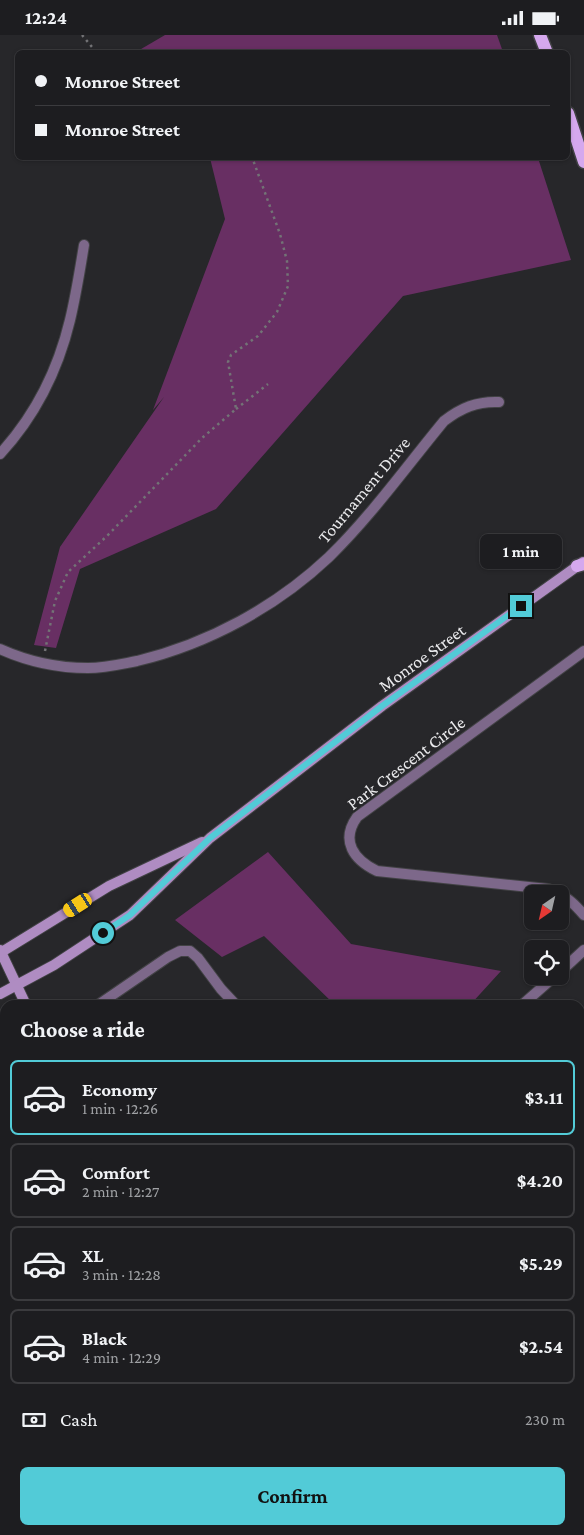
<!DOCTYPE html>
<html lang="en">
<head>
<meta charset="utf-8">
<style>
	:root { --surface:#1d1d20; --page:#252629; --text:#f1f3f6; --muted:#a0a2a5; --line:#3b3b3e; --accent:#52cbd7 }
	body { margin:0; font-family:"Crimson Pro",serif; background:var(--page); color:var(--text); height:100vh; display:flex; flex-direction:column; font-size:19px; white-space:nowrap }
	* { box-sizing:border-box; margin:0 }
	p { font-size:16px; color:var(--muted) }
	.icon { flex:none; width:28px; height:28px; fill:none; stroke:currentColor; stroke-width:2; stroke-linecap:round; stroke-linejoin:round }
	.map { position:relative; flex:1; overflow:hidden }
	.side { position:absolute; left:0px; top:965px; width:585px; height:535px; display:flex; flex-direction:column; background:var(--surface); border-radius:15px 15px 0 0; box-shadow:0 1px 4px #0004,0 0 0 1px var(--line) }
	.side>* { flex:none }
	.guide { position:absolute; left:15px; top:15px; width:555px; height:110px; border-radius:8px; box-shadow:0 1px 4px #0004,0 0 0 1px var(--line); display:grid; align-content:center; height:110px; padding:0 20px; background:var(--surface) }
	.needle { width:32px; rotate:214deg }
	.fabs { position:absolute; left:524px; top:850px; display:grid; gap:10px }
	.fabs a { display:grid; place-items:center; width:45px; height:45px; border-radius:8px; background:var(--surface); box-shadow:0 1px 4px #0004,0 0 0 1px var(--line); font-size:25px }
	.end { position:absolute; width:22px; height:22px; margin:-11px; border:6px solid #52cbd7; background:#111; box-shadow:0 0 0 2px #111 }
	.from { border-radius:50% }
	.bubble { position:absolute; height:35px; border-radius:8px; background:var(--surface); box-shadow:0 1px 4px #0004,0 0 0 1px var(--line); font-size:16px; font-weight:700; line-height:35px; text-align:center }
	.car { position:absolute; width:15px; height:30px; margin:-15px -8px; border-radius:6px; box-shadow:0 0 4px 1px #0007; background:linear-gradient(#f5c518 24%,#345 0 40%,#f5c518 0 76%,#345 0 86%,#f5c518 0) }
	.guide b { display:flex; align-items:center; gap:18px; height:48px; font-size:19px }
	.guide b+b { border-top:1px solid var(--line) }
	.guide i { width:12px; height:12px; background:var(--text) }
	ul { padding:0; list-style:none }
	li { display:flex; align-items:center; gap:15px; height:75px; margin:0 10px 8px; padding:0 10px; border:2px solid var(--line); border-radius:8px }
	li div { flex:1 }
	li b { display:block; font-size:19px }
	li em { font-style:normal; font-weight:700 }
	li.active { border-color:var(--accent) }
	li>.icon { width:45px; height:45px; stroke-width:1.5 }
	h2 { padding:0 20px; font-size:22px; line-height:60px }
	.pay { display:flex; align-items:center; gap:12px; height:55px; padding:0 20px; font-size:19px }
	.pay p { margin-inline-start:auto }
	.action { display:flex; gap:10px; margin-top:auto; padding:10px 20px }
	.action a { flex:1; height:58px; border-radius:8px; background:var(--accent); color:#111; font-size:20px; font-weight:700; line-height:58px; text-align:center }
	.status { display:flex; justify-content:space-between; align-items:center; height:35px; padding:0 25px; background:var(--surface); direction:ltr }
	.status svg { height:14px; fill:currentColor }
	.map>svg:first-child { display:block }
	.built { fill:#313039 }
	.green { fill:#682f63 }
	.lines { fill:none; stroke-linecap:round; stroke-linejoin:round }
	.stream { stroke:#03367b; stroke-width:4.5 }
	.service-casing { stroke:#424245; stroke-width:11 }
	.minor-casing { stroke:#424245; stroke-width:12 }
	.secondary-casing { stroke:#424245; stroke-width:12 }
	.primary-casing { stroke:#424245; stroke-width:15 }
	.path { stroke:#737376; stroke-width:2.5; stroke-dasharray:2.5 4; stroke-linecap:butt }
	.service { stroke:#7d688a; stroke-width:9 }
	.minor { stroke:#7d688a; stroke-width:10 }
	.secondary { stroke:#af8cc2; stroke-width:10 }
	.primary { stroke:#d5a8ee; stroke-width:12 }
	.route { stroke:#52cbd7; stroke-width:6 }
	.labels { text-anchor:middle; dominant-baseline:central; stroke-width:4; stroke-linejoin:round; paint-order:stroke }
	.street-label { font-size:18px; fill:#eaeaec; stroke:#27272a }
</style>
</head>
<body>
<div class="status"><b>12:24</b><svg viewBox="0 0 49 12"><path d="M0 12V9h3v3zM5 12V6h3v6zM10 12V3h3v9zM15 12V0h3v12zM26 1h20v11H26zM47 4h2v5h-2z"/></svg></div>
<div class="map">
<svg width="584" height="1500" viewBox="0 0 584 1500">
	<rect width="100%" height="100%" fill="#27272a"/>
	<polygon class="built" points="178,1495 537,1495 540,1500 175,1500"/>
	<g class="green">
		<polygon points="165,0 497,0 503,17 136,17"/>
		<polygon points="210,123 538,123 571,225 403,261 216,474 80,534 56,613 34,610 60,512 164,362 153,375 225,184"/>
		<polygon points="268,817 351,909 501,936 470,970 335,970 264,901 222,922 175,885"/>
		<polygon points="584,1224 584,1336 580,1337 580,1226"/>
	</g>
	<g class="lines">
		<polyline class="stream" points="580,1299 584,1298"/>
		<defs>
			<g id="service">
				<polyline points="489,1495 493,1500"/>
				<polyline points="379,1500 386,1495"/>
				<polyline points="448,1500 454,1495"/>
			</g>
			<g id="minor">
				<path d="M0 419C35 381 58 335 70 285 76 260 80 235 84 210"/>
				<path d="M0 614C29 627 57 633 88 633 105 633 121 629 137 626 208 609 276 572 329 522 371 481 406 432 444 386 461 373 477 366 499 367"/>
				<path d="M584 616 357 782C340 806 354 825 377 836L548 854C565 860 573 867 584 880"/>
				<polyline points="560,937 584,915"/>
				<polyline points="98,970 168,922 180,916 190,916 198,923 221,954 236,970"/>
				<polyline points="522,970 555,941"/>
				<polyline points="580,1105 584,1092"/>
				<polyline points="338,1495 343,1500"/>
				<polyline points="93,1500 96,1495"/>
				<polyline points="149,1500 151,1495"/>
				<polyline points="171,1500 173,1495"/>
				<polyline points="546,1500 546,1495"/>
			</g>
			<g id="secondary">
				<polyline points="0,915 26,970"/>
				<polyline points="0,918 109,851 202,807"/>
				<polyline points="0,959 54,930 130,880 210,803 382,671 583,527"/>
				<polyline points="0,980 5,990"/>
				<polyline points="580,1431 584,1436"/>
				<polyline points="572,1495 575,1500"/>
			</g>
			<g id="primary">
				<polyline points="540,0 547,18"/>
				<polyline points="568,78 584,127"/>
				<polyline points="577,531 584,529"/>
			</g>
		</defs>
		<use href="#service" class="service-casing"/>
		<use href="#minor" class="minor-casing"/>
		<use href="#secondary" class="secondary-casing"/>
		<use href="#primary" class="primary-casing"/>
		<g class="path">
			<polyline points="82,0 97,18"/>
			<polyline points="236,374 268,349"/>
			<polyline points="45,616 55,566 68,537 107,501 202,403 236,374 228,327 231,320 258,301 277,277 288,251 287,226 280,199 252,122"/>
			<polyline points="580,1299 584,1309"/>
		</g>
		<use href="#service" class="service"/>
		<use href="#minor" class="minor"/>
		<use href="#secondary" class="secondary"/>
		<use href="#primary" class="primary"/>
	</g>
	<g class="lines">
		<polyline class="route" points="103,898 130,880 210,803 382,671 521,571"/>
	</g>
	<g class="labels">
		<g class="street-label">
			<text transform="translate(364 455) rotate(-50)">Tournament Drive</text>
			<text transform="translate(422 623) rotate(-36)">Monroe Street</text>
			<text transform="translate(406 728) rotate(-37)">Park Crescent Circle</text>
		</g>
	</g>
</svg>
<div class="fabs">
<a><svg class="needle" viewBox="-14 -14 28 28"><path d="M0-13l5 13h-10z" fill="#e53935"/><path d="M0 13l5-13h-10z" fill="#a0a2a5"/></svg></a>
<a><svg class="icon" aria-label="locate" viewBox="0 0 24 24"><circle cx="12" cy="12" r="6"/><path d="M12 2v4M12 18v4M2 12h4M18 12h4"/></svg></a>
</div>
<i class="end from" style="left:103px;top:898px"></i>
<i class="end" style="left:521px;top:571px"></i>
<div class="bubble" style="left:480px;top:499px;width:82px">1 min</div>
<i class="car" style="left:78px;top:870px;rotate:238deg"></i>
<div class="guide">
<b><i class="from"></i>Monroe Street</b>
<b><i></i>Monroe Street</b>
</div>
<section class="side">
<h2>Choose a ride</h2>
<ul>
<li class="active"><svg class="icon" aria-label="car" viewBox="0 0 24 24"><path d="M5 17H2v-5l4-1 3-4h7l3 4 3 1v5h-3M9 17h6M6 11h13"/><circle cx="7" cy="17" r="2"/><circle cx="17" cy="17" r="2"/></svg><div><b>Economy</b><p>1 min · 12:26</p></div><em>$3.11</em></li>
<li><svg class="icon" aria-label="car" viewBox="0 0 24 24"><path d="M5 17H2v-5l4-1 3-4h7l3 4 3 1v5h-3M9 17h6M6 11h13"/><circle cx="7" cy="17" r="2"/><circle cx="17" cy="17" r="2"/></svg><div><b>Comfort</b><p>2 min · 12:27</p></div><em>$4.20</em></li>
<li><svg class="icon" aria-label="car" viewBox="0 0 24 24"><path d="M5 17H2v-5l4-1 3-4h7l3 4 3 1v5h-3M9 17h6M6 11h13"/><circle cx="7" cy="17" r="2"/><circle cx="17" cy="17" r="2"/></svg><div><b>XL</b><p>3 min · 12:28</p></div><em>$5.29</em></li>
<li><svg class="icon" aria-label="car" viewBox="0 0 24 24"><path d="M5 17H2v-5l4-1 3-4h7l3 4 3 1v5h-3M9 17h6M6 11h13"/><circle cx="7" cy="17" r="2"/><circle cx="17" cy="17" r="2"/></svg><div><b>Black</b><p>4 min · 12:29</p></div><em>$2.54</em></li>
</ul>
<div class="pay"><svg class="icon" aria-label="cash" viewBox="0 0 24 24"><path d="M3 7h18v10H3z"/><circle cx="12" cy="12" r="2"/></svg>Cash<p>230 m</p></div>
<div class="action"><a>Confirm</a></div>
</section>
</div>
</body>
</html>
